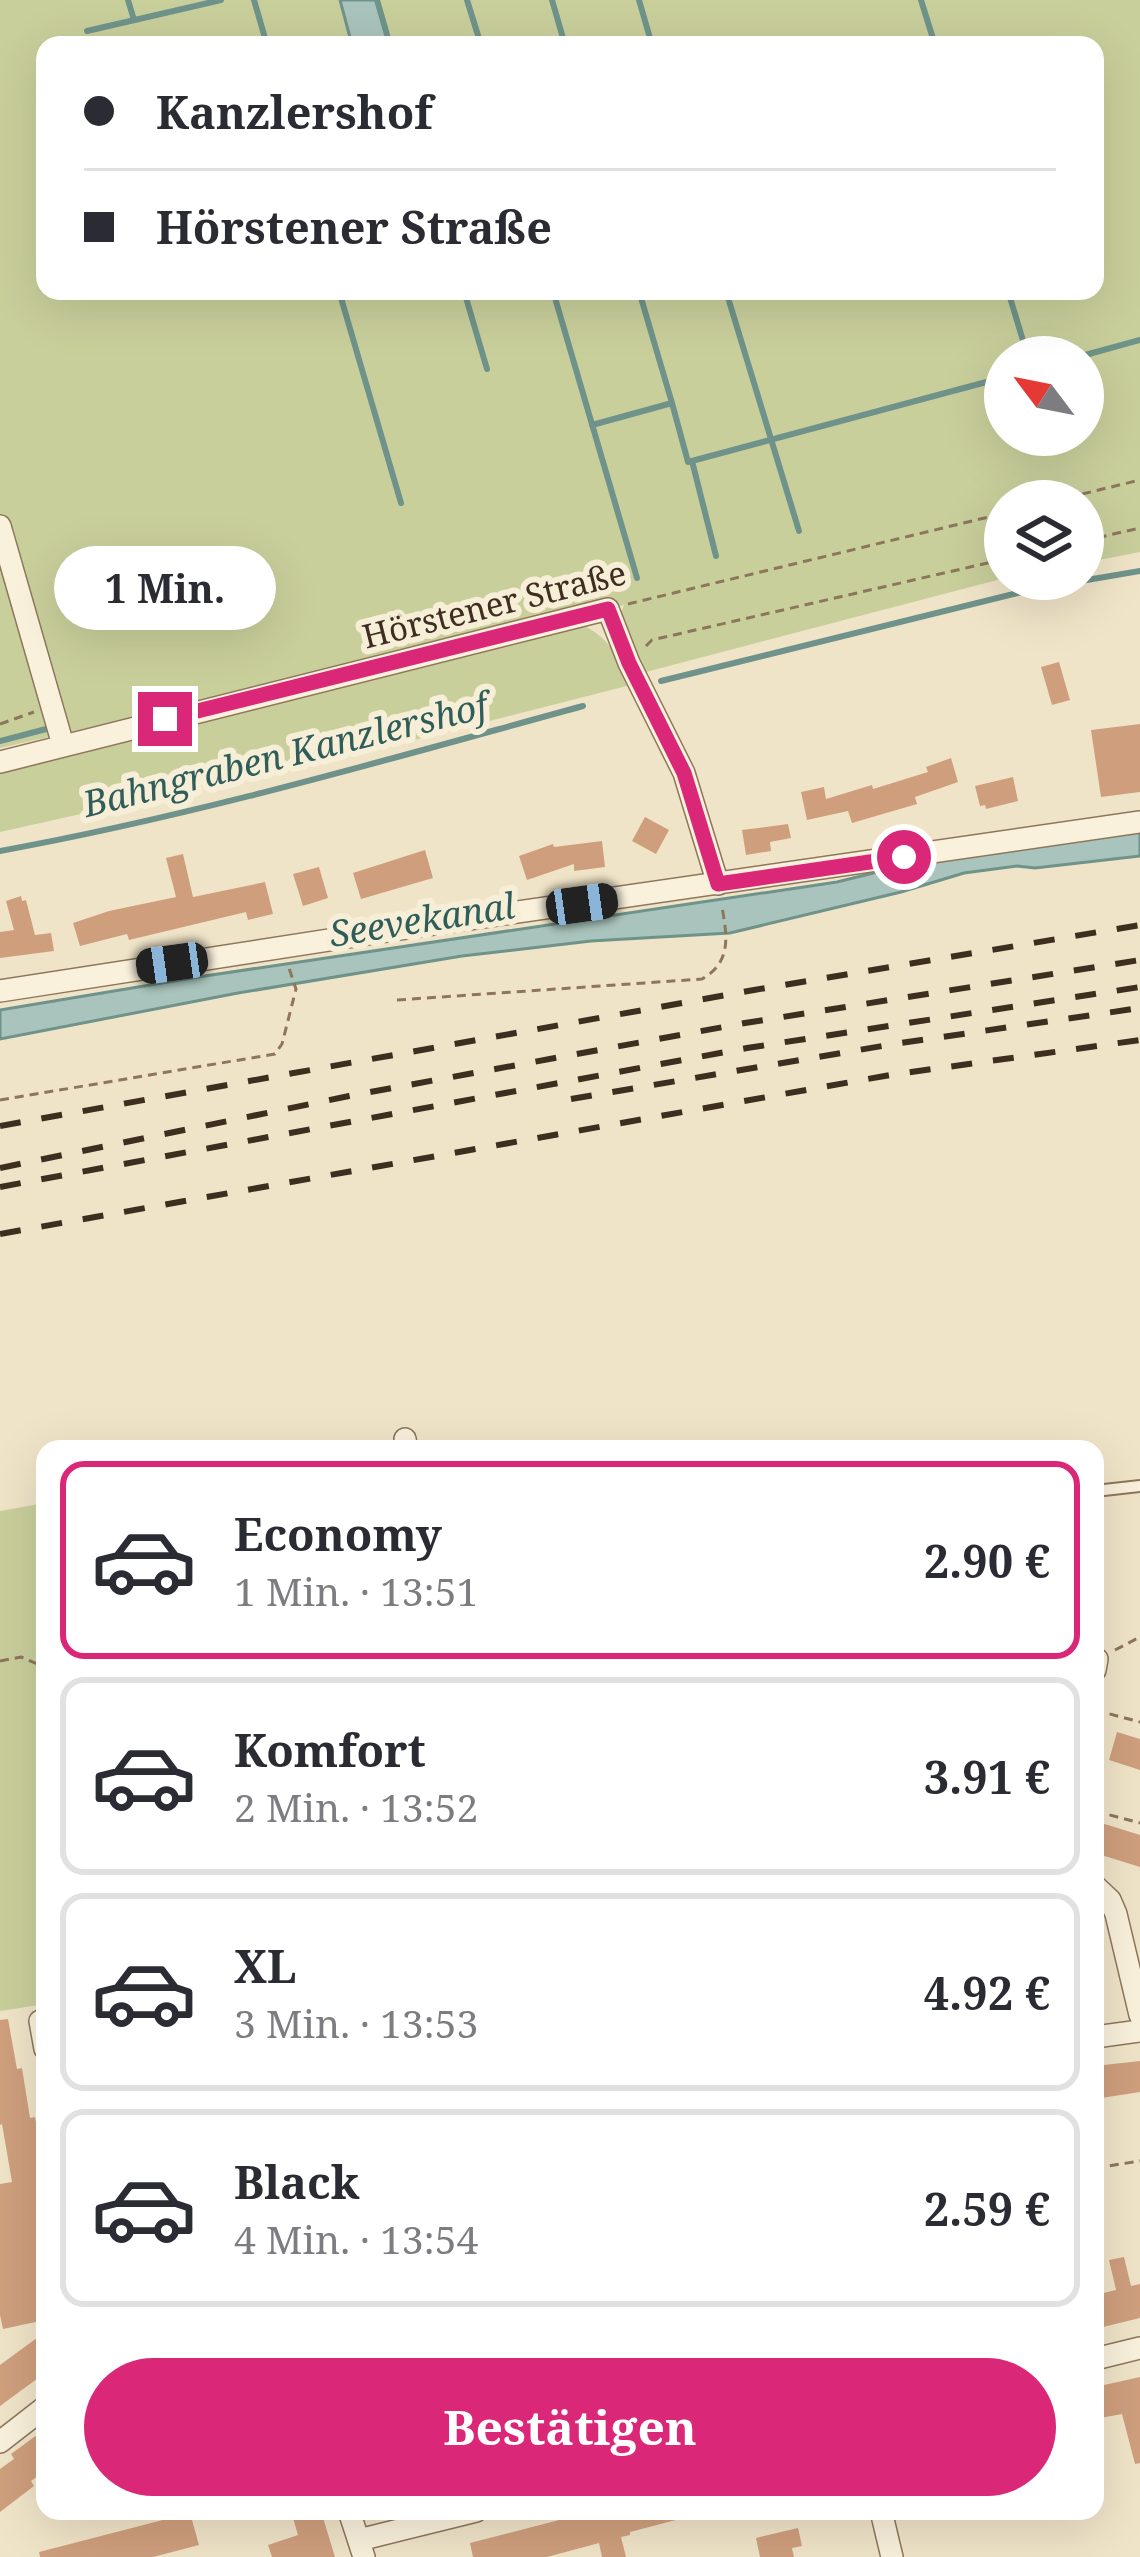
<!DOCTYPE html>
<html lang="de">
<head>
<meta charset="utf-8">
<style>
	:root { --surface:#fff; --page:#f2f2f3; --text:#2b2b33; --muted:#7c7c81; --line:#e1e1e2; --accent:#db2777 }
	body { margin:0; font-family:"Noto Serif",serif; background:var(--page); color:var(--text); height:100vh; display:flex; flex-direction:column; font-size:45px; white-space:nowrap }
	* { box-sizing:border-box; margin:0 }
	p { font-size:39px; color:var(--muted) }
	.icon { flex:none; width:66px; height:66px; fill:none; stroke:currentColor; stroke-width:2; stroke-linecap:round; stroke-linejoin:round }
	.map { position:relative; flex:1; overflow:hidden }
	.drawer { position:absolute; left:36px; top:1440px; width:1068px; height:1080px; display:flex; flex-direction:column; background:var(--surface); border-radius:24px; box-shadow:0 12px 48px #0002 }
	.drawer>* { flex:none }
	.top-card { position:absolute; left:36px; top:36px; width:1068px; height:264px; border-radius:24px; box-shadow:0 12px 48px #0002; display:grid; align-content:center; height:264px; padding:0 48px; background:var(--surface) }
	.needle { width:78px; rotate:302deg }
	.controls { position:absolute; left:984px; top:336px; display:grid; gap:24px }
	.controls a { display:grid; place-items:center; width:120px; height:120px; border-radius:50%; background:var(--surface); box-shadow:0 12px 48px #0002; font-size:60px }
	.end { position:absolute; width:54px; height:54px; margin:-27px; border:15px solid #db2777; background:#fff; box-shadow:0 0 0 6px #fff }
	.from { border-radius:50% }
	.bubble { position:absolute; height:84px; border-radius:42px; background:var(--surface); box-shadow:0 12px 48px #0002; font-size:39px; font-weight:700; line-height:84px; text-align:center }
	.car { position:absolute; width:36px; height:72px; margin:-36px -18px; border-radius:15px; box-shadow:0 0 9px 3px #0007; background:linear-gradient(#222 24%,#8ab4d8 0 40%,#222 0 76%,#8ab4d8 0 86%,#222 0) }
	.top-card b { display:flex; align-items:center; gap:42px; height:114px; font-size:45px }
	.top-card b+b { border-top:3px solid var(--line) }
	.top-card i { width:30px; height:30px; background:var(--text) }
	ul { padding:21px 0 0; list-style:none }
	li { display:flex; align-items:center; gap:36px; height:198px; margin:0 24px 18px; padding:0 24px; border:6px solid var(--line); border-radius:24px }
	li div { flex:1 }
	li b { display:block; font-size:45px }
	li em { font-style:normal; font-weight:700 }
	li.on { border-color:var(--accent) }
	li>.icon { width:108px; height:108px; stroke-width:1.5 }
	.action { display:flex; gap:24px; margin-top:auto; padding:24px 48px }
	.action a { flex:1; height:138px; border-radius:72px; background:var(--accent); color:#fff; font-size:48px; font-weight:700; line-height:138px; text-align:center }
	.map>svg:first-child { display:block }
	.green { fill:#c9cf9b; fill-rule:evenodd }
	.water { fill:#a9c4bc; stroke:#6f938a; stroke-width:3 }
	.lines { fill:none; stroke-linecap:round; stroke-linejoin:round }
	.stream { stroke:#6f938a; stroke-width:6 }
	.building { fill:#cf9f7d }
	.service-casing { stroke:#8d765c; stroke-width:14 }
	.minor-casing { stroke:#8d765c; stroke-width:24 }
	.path { stroke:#8d765c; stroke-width:3; stroke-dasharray:9 6; stroke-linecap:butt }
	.service { stroke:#faf1dc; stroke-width:10 }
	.minor { stroke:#faf1dc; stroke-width:21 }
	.rail { stroke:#3d2e20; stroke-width:6; stroke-dasharray:21 21; stroke-linecap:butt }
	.route { stroke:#db2777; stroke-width:15 }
	.labels { text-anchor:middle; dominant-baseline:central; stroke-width:12; stroke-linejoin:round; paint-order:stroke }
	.street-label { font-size:33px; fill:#3d2e20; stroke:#f7eed8 }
	.water-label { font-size:36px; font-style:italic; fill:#2f5d5a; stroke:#f7eed8 }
</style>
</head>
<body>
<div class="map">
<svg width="1140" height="2557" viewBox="0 0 1140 2557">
	<rect width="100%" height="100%" fill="#f0e4c8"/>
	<g class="green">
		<path d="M0 0H1140V552L1083 563V501H1005V578L642 673 618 621 624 605 0 748ZM45 45H1095V291H45ZM1005 357H1083V435H1005Z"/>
		<path d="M582 625C608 636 621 659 627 686L414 740 0 832V771Z"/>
		<polygon points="45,1503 45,2004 0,2011 0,1511"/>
	</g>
	<g class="water">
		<polygon points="340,0 377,0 389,42 352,45"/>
		<polygon points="1140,829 1140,856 1035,868 1017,866 964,873 901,892 730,933 591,941 462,956 238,993 0,1039 0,1010 198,977 837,882 910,864"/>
	</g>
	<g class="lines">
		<g class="stream">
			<polyline points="128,0 134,20"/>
			<polyline points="254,0 267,45"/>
			<polyline points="377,0 390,45"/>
			<polyline points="467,0 481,45"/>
			<polyline points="552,0 565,45"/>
			<polyline points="639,0 652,45"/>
			<polyline points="921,0 935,45"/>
			<polyline points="87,31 221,0"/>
			<polyline points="339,291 401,503"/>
			<polyline points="464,291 487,369"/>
			<polyline points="553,291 637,578"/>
			<polyline points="639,291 672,403"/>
			<polyline points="726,291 799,531"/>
			<polyline points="1008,291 1028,357"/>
			<polyline points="1078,357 1140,340"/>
			<polyline points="592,425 672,403 688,462 1005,377"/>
			<polyline points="1054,435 1056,441"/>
			<polyline points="692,461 716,556"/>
			<polyline points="661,681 1034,589 1140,571"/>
			<polyline points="0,741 50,728"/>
			<path d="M0 851C198 815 389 759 583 706"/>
		</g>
	</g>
	<g class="building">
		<polygon points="1059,662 1070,700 1052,705 1041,667"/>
		<polygon points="1140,724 1140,792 1101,797 1091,730"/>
		<polygon points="951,758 958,782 915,797 917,804 852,823 848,811 807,820 801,792 824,787 826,799 872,785 873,789 928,772 926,767"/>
		<polygon points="1013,777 1018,801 986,809 985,805 980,806 975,786"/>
		<polygon points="645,817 669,830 656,854 632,841"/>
		<polygon points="788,824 791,838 770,842 771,851 746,855 742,830"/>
		<polygon points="602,841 605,867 574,871 574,864 527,880 519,856 553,844 554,847"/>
		<polygon points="425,850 433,878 361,899 353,873"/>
		<polygon points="183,854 193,897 265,882 273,914 248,920 246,912 129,940 127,934 80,946 73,923 109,911 176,897 166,858"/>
		<polygon points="319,867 328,898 303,906 293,874"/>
		<polygon points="21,896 22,901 26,900 35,935 51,933 54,951 0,958 0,932 14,930 6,901"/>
		<polygon points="1117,1732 1140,1739 1140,1770 1109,1760"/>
		<polygon points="1095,1821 1140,1835 1140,1867 1095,1853"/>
		<polygon points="8,2019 17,2069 22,2068 30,2118 35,2117 45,2175 45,2320 3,2329 0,2315 0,2184 12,2182 2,2124 0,2125 0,2020"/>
		<polygon points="1140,2061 1140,2092 1095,2099 1095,2066"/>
		<polygon points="1124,2257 1131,2286 1140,2284 1140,2318 1095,2329 1095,2295 1116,2290 1109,2260"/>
		<polygon points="45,2332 45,2373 0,2406 0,2365"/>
		<polygon points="1140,2377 1140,2463 1135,2464 1122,2414 1095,2419 1095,2387"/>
		<polygon points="45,2429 45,2471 31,2481 34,2486 0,2512 0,2469 14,2459 11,2454"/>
		<polygon points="291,2511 321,2511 335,2557 272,2557 268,2545 298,2535"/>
		<polygon points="594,2511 690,2511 691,2516 630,2532 630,2535 621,2537 626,2557 602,2557 599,2543 547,2557 473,2557 470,2543"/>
		<polygon points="190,2513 199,2545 153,2557 40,2557 39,2552"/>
		<polygon points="798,2528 802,2546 792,2548 794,2557 760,2557 756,2538"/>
	</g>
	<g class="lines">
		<defs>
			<polyline id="service" points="1095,1491 1140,1486"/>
			<g id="minor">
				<polyline points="0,526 63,745"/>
				<polyline points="0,762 608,609 629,663 684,773 718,884"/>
				<polyline points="0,991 400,929 1140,822"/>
				<polyline points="405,1439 407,1449"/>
				<polyline points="1095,1670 1097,1659"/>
				<polyline points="1095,1886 1110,1900 1116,1914 1140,2015"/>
				<polyline points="40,2021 45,2049"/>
				<polyline points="1095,2037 1140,2031"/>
				<polyline points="1095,2359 1140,2348"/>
				<polyline points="0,2442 45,2407"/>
				<polyline points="349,2511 364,2557"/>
				<polyline points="881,2511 892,2557"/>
				<polyline points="359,2540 476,2511"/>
			</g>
		</defs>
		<use href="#service" class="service-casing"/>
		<use href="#minor" class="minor-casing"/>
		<g class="path">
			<polyline points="1053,501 1140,480"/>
			<polyline points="1083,541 1140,528"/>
			<polyline points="628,604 1005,513"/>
			<polyline points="646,646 652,640 1005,559"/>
			<polyline points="0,724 34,712"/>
			<path d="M397 1000 702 979C732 962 727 936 722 907"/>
			<polyline points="0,1100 275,1054 282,1044 296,989 288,965"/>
			<polyline points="429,1449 444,1446"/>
			<polyline points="1115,1650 1140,1637"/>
			<polyline points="0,1661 21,1657 45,1667"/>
			<polyline points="1095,1710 1140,1722"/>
			<polyline points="1095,1811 1140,1823"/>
			<polyline points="1095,2168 1140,2161"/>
		</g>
		<use href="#service" class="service"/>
		<use href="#minor" class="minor"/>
		<g class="rail">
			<polyline points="571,1099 894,1044 1140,1008"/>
			<polyline points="0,1126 754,990 1140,925"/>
			<polyline points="0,1168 349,1096 745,1023 1140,960"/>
			<polyline points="0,1187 747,1048 1140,987"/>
			<polyline points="0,1234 890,1075 1140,1040"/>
		</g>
	</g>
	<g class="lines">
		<polyline class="route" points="165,719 608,609 629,663 684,773 718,884 904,857"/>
	</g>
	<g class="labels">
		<g class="street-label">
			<text transform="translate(494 604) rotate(-14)">Hörstener Straße</text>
		</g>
		<g class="water-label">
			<text transform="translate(285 754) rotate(-14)">Bahngraben Kanzlershof</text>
			<text transform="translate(422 919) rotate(-9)">Seevekanal</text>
		</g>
	</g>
</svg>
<div class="controls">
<a><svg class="needle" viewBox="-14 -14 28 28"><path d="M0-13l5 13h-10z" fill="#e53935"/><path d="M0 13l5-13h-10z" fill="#7c7c81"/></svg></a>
<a><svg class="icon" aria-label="layers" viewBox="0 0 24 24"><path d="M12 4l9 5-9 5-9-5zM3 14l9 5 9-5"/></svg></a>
</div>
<i class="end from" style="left:904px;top:857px"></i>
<i class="end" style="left:165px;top:719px"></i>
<div class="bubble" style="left:54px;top:546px;width:222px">1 Min.</div>
<i class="car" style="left:582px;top:904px;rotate:82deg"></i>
<i class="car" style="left:172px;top:963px;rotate:262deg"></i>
<div class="top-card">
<b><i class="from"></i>Kanzlershof</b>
<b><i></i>Hörstener Straße</b>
</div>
<section class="drawer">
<ul>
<li class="on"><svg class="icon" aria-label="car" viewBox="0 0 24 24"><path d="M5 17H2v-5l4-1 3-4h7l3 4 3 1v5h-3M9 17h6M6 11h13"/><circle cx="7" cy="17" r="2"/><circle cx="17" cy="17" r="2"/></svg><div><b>Economy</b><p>1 Min. · 13:51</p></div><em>2.90 €</em></li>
<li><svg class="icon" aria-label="car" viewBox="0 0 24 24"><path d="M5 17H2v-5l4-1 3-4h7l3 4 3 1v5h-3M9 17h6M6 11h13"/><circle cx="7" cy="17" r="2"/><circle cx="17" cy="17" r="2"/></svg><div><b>Komfort</b><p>2 Min. · 13:52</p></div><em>3.91 €</em></li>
<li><svg class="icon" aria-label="car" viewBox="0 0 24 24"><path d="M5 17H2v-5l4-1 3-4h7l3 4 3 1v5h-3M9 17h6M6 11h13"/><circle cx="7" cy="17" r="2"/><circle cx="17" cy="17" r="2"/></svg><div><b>XL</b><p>3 Min. · 13:53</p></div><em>4.92 €</em></li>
<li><svg class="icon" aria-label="car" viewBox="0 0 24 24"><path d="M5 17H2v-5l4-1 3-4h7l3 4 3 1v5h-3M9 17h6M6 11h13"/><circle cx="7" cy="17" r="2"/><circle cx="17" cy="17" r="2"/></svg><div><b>Black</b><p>4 Min. · 13:54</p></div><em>2.59 €</em></li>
</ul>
<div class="action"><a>Bestätigen</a></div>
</section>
</div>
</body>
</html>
